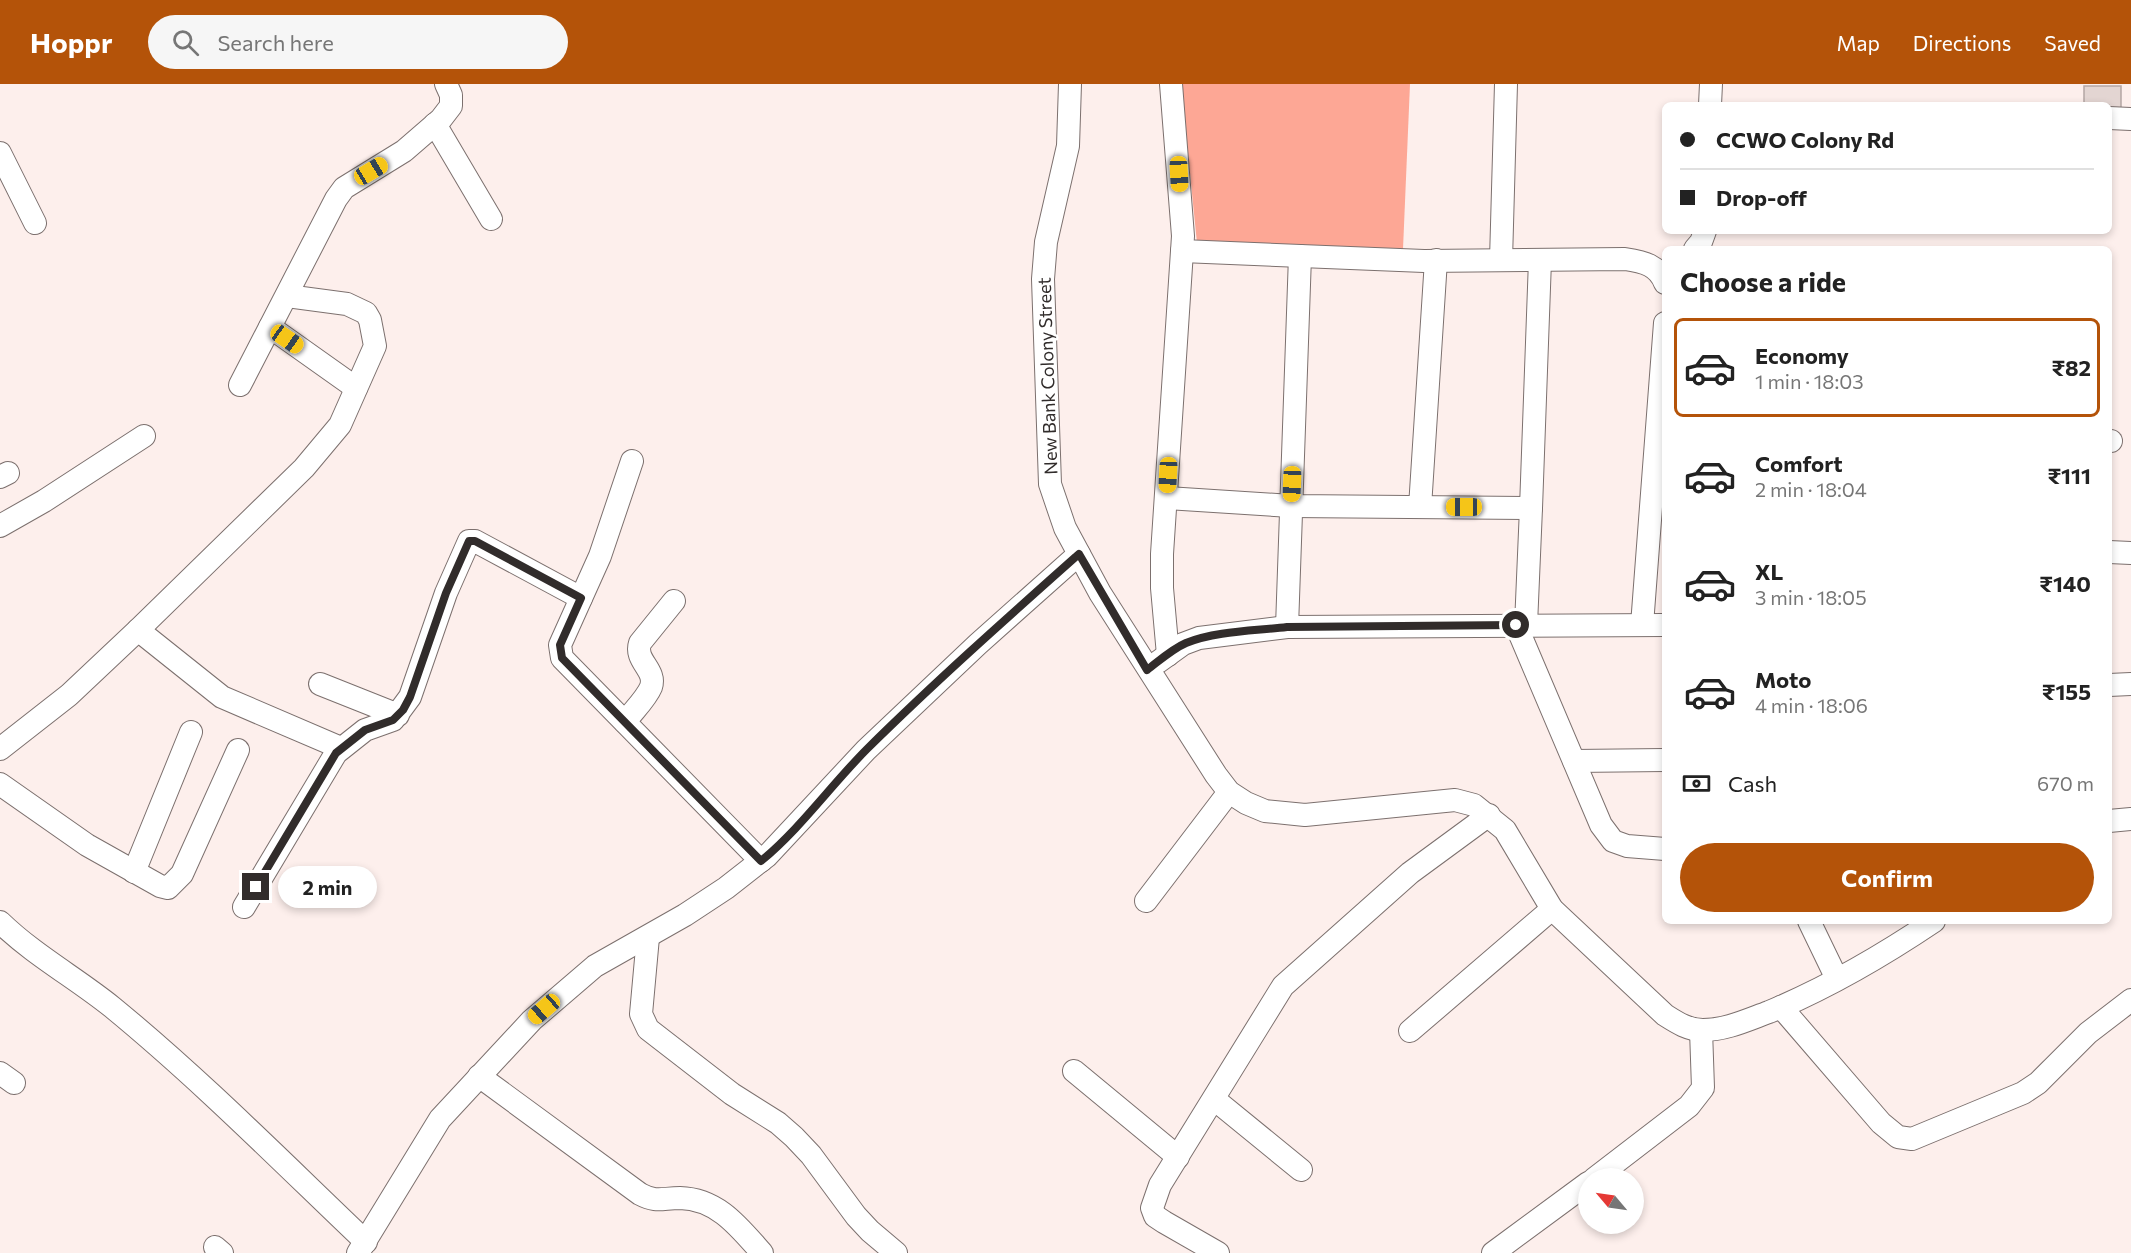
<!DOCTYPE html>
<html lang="en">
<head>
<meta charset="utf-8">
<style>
	:root { --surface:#fff; --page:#f6f6f6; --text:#222; --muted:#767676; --line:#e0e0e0; --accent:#b45309 }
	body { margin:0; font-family:Commissioner,sans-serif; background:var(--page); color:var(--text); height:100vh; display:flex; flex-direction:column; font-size:22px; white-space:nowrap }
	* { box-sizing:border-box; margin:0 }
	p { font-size:20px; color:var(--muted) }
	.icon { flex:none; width:33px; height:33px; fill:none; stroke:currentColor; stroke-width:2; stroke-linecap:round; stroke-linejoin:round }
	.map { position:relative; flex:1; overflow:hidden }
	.details { position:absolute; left:1662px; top:162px; width:450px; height:678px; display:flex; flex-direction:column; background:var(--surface); border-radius:9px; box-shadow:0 3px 9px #0003 }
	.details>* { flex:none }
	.hud { position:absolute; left:1662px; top:18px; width:450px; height:132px; border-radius:9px; box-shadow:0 3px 9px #0003; display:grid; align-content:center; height:132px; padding:0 18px; background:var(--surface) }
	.needle { width:39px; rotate:299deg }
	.tools { position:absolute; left:1578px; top:1084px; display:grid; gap:12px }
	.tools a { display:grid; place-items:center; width:66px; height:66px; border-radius:50%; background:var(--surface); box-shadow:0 3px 9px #0003; font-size:30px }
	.end { position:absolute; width:27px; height:27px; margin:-14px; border:8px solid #312c2b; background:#fff; box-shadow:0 0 0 3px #fff }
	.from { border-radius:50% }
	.bubble { position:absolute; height:42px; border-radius:21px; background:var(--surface); box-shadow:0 3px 9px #0003; font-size:20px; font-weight:700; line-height:42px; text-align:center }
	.car { position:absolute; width:18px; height:36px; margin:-18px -9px; border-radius:8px; box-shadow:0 0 4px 2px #0007; background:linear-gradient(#f5c518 24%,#345 0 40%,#f5c518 0 76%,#345 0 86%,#f5c518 0) }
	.hud b { display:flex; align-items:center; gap:21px; height:57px; font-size:22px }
	.hud b+b { border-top:2px solid var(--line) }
	.hud i { width:15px; height:15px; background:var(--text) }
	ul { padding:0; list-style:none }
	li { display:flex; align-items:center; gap:18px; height:99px; margin:0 12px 9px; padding:0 6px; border:3px solid transparent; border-radius:9px }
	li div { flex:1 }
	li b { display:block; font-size:22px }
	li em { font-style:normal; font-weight:700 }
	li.selected { border-color:var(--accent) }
	li>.icon { width:54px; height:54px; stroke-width:1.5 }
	h2 { padding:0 18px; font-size:27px; line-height:72px }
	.pay { display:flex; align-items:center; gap:15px; height:66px; padding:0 18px; font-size:22px }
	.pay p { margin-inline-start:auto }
	.primary-button { display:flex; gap:12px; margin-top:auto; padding:12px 18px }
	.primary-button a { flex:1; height:69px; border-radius:36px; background:var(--accent); color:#fff; font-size:24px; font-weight:700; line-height:69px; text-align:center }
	header { display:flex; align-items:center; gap:36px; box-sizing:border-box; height:84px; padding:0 30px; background:var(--accent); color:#fff }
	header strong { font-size:28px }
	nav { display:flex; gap:33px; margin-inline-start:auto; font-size:21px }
	.search { width:420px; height:54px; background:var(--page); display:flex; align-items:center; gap:15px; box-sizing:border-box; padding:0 21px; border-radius:33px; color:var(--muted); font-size:22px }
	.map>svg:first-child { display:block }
	.green { fill:#fda795 }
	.building { fill:#e3d5d2; stroke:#b4a7a4; stroke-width:1.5 }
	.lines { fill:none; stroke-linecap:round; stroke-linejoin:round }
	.minor-casing { stroke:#7c706e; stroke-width:24 }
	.minor { stroke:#fff; stroke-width:22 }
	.route { stroke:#312c2b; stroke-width:8 }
	.labels { text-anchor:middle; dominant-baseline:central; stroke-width:4.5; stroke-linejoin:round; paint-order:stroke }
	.street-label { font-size:18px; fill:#312c2b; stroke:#fff }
</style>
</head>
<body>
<header>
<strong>Hoppr</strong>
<div class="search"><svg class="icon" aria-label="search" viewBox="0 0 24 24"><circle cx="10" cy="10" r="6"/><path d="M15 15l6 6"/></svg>Search here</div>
<nav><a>Map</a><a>Directions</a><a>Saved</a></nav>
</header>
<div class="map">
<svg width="2131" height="1169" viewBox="0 0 2131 1169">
	<rect width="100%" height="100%" fill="#fdefec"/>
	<polygon class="green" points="1181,0 1410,0 1403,165 1197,159"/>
	<polygon class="building" points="2084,2 2121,2 2121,25 2109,25 2109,21 2084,21"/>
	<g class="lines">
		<defs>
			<g id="minor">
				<path d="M1070 0 1068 62 1046 158 1043 195 1050 400 1065 444 1100 509 1216 691 1229 708 1246 719 1265 727 1305 731 1455 716 1474 721 1505 746 1552 825 1665 931C1676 938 1688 946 1703 946 1726 946 1747 936 1769 928 1827 904 1882 872 1934 837"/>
				<polyline points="1710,21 1711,0"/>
				<polyline points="2109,34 2131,35"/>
				<polyline points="435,40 491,135"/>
				<polyline points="0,69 35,139"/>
				<polyline points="1695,165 1701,158 1705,147"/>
				<path d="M1182 167 1424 177 1625 175C1644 178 1658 181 1665 199"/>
				<polyline points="1501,176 1506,0"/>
				<polyline points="270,243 356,304"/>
				<polyline points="240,301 336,115 344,104 404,67 441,35 451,22 451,11 446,0"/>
				<polyline points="2109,357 2111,357"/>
				<polyline points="632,377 600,472 560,561 562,574 761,777"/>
				<polyline points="0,393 8,389"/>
				<polyline points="1167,414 1291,422 1531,424 1540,176"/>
				<polyline points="1420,423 1436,176"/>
				<polyline points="0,442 44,417 144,352"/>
				<polyline points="2109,468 2131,469"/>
				<polyline points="1516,541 1601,741 1613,757 1627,762 1665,765"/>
				<polyline points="1526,541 1531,424"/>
				<polyline points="1642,541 1665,239"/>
				<polyline points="1287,543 1300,172"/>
				<polyline points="138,546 222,613 341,664"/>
				<polyline points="1168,571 1162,504 1162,470 1183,152 1171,0"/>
				<polyline points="1158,578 1183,560 1199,554 1287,543 1665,541"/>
				<polyline points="320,600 398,631"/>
				<polyline points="2109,601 2131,600"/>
				<path d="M625 638C633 627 646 615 651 603 657 586 634 577 640 559L674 517"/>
				<polyline points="0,665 69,611 138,546 304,384 340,341 375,262 370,236 366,229 347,220 287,212"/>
				<polyline points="1574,677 1665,676"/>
				<polyline points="0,700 87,761 160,802 168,804 182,790 238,666"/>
				<polyline points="2109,737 2131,735"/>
				<polyline points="134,788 191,648"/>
				<polyline points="1146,817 1229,708"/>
				<polyline points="244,823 336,669 365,646 393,636 410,613 446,509 469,457 475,457 581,514"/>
				<polyline points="1809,837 1837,895"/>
				<path d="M0 838C34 871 76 894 112 923 201 996 283 1079 366 1158"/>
				<polyline points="648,853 641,930 648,945 732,1010 778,1039 794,1053 811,1071 856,1132 870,1147 896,1169"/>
				<polyline points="1781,923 1881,1039 1898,1053 1912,1055 2023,1009 2038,999 2088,949 2131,916"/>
				<polyline points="1410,947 1552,825"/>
				<polyline points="1074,987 1178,1073"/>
				<polyline points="0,989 14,999"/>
				<path d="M479 992 640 1110C657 1119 662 1114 680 1114 718 1115 739 1143 762 1169"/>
				<polyline points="1214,1015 1301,1086"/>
				<polyline points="1594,1095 1689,1022 1703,1004 1701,946"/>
				<polyline points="215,1163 222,1169"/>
				<polyline points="358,1169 440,1035 532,936 595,882 685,831 726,804 767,772 866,666 978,560 1079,470"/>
				<polyline points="1218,1169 1164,1138 1155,1132 1152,1124 1160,1101 1283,902 1410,789 1489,731"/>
				<polyline points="1493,1169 1588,1099"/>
			</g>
		</defs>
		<use href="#minor" class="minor-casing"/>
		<use href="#minor" class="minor"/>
	</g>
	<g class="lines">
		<path class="route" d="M256 803 336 669 365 646 393 636 403 626 410 613 446 509 469 457H475L581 514 560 561 562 574 761 777C801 744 831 701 867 665 936 597 1007 534 1079 470L1147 586C1159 577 1172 565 1186 559 1216 547 1254 547 1287 543L1516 541"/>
	</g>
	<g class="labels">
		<g class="street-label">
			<text transform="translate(1047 292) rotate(-92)">New Bank Colony Street</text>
		</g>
	</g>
</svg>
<div class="tools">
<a><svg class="needle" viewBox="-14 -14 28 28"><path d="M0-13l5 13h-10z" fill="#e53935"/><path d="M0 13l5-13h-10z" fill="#767676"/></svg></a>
</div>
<i class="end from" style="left:1516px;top:541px"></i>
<i class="end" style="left:256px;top:803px"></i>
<div class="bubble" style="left:278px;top:782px;width:99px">2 min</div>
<i class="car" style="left:371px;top:87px;rotate:59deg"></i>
<i class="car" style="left:1179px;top:90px;rotate:177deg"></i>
<i class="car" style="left:287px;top:255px;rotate:125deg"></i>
<i class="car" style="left:1168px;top:391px;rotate:183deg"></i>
<i class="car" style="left:1292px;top:400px;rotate:182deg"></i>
<i class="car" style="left:1464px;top:423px;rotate:270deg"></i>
<i class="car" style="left:544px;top:925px;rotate:229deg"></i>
<div class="hud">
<b><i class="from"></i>CCWO Colony Rd</b>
<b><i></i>Drop-off</b>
</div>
<section class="details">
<h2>Choose a ride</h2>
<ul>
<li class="selected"><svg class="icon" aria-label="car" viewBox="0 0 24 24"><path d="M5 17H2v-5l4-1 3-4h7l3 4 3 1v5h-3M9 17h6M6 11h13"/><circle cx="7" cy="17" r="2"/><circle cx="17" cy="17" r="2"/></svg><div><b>Economy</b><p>1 min · 18:03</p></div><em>₹82</em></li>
<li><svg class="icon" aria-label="car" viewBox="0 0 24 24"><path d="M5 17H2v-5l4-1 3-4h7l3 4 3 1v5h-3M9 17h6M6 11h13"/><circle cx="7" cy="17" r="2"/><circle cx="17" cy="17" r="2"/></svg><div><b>Comfort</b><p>2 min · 18:04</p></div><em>₹111</em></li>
<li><svg class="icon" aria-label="car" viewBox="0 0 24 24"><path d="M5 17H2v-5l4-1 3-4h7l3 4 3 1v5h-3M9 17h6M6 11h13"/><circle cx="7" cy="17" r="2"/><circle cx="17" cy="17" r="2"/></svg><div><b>XL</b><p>3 min · 18:05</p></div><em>₹140</em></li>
<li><svg class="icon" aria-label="car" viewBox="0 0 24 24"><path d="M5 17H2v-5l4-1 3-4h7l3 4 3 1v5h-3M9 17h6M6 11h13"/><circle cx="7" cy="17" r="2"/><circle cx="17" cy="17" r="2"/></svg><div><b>Moto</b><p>4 min · 18:06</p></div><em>₹155</em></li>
</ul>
<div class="pay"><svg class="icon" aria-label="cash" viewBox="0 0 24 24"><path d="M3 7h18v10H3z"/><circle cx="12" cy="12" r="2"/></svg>Cash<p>670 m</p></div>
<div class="primary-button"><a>Confirm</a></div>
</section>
</div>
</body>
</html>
